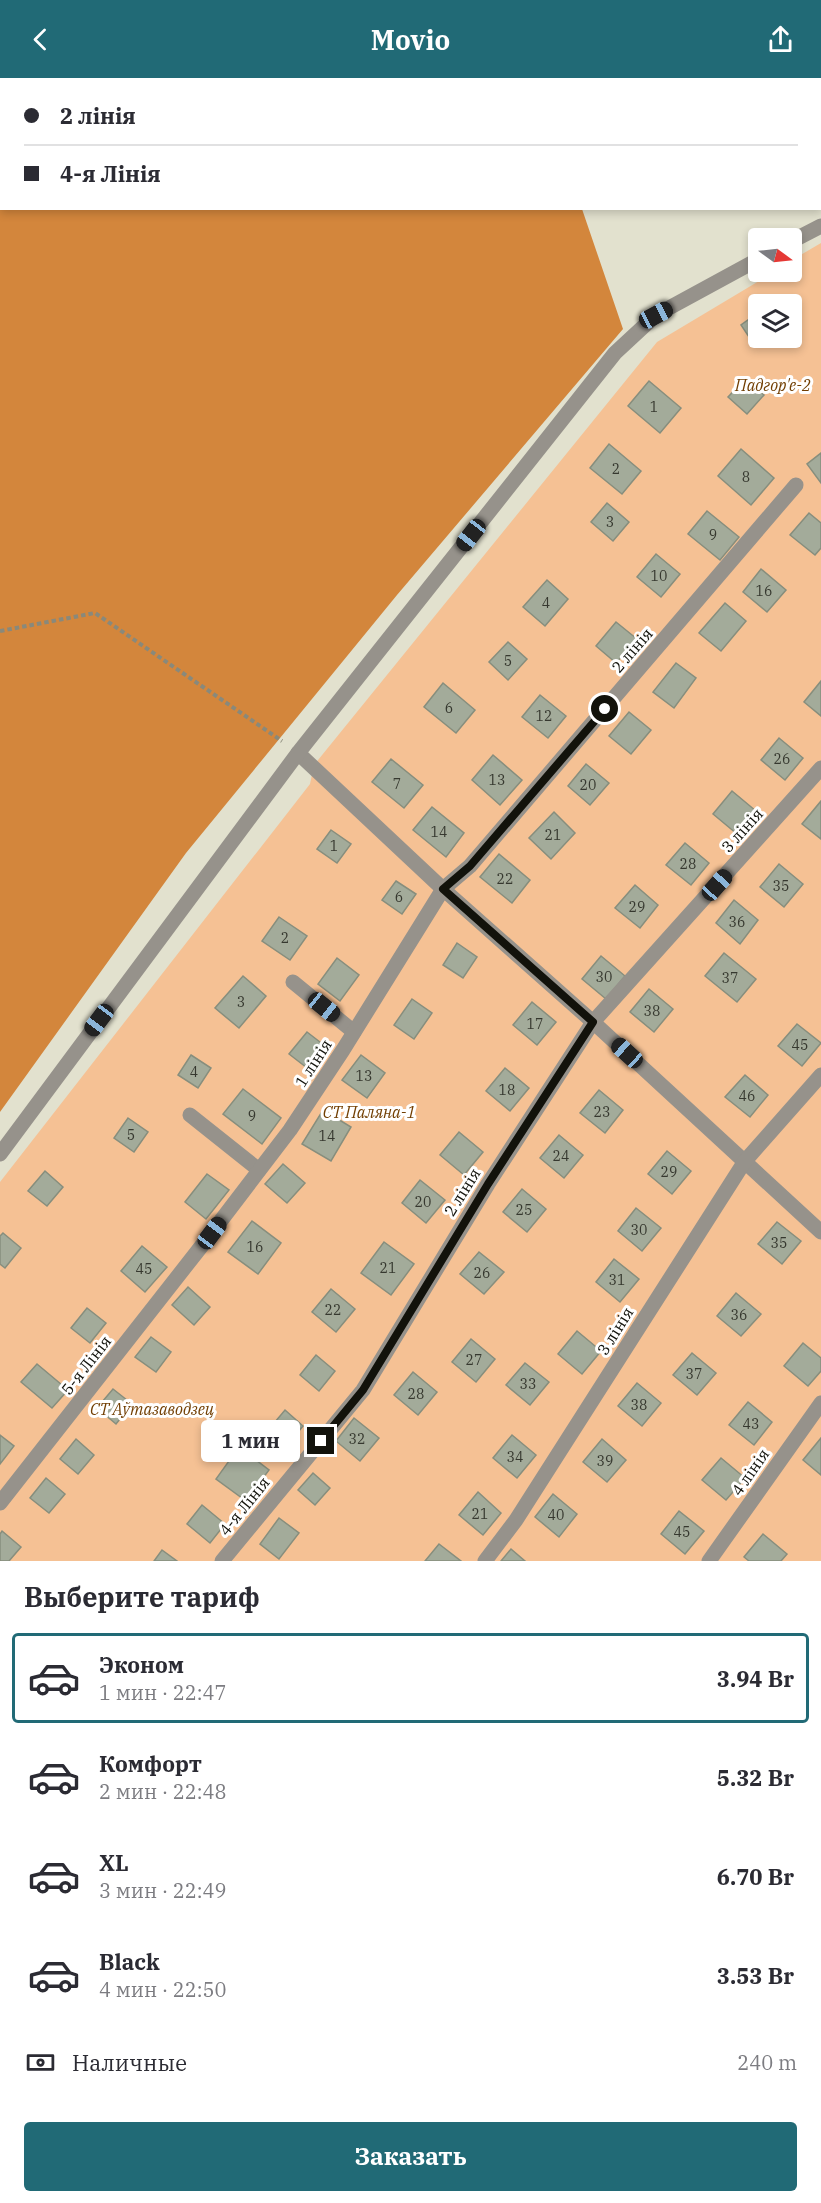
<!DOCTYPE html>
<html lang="ru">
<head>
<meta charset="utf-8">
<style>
	:root { --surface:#fff; --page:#f2f2f3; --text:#2b2b33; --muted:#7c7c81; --line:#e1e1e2; --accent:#216a76 }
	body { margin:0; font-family:"IBM Plex Serif",serif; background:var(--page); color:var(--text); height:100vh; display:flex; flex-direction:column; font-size:22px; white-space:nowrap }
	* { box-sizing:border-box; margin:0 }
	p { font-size:20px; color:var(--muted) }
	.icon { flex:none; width:33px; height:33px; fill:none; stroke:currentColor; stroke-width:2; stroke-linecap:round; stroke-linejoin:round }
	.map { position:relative; height:1483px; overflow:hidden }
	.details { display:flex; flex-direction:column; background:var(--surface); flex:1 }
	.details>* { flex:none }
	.top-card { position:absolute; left:0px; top:0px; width:822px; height:132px; box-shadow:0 3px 9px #0003; display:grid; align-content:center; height:132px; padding:0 24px; background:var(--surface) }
	.needle { width:39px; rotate:105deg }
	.tools { position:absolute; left:748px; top:150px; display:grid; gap:12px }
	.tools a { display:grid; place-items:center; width:54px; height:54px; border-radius:6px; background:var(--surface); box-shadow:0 3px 9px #0003; font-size:30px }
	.end { position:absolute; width:27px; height:27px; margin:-14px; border:8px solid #12120b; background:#fff; box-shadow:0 0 0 3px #fff }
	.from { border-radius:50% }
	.bubble { position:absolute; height:42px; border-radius:6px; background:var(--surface); box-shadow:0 3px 9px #0003; font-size:20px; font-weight:800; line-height:42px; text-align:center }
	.car { position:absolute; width:18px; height:36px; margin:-18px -9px; border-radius:8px; box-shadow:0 0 4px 2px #0007; background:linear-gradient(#222 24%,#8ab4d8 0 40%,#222 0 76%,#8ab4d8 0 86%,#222 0) }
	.top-card b { display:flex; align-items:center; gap:21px; height:57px; font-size:22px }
	.top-card b+b { border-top:2px solid var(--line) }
	.top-card i { width:15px; height:15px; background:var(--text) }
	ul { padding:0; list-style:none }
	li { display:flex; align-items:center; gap:18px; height:90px; margin:0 12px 9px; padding:0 12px; border:3px solid transparent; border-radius:6px }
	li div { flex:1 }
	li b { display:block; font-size:22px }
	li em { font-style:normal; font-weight:800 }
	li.active { border-color:var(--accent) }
	li>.icon { width:54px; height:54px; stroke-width:1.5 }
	h2 { padding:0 24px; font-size:27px; line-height:72px }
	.pay { display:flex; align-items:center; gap:15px; height:66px; padding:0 24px; font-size:22px }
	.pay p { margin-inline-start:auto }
	.primary-button { display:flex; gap:12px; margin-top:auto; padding:12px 24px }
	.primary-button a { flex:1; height:69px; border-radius:6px; background:var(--accent); color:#fff; font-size:24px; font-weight:800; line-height:69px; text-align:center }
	header { display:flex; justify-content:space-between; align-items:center; height:78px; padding:0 24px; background:var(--accent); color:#fff; font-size:27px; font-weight:800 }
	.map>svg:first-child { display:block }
	.green { fill:#f5c194; fill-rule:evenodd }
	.forest { fill:#d3863c }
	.building { fill:#a3ab9a; stroke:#878e7d; stroke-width:1.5 }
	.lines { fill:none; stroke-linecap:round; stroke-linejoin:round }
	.path { stroke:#89897b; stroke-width:4; stroke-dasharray:4.5 3; stroke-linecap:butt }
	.minor { stroke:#96928b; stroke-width:15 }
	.route { stroke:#12120b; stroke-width:8 }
	.labels { text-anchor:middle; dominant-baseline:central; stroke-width:6; stroke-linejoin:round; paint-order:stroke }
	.number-label { font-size:14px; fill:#36382f }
	.park-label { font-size:16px; font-style:italic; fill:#723f03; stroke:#fff }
	.street-label { font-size:16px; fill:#12120b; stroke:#fff }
</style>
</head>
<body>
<header><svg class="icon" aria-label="back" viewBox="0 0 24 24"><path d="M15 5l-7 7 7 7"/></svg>Movio<svg class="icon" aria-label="share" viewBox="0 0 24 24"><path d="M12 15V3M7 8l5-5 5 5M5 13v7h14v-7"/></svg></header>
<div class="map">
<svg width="821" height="1483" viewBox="0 0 821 1483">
	<rect width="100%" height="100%" fill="#e2e1ce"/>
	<g class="green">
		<polygon points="552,0 821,0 821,31 820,2"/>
		<path d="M821 165V1483H0V1104L310 706 314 687 657 264 774 194H792V182ZM759 226H792V260H759Z"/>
	</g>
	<polygon class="forest" points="0,0 511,0 2,2 2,130 582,131 623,251 397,517 186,775 0,1034"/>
	<g class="building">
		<polygon points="759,234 760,260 753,265 741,247"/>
		<polygon points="745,301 764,317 747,336 728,319"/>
		<polygon points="649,303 681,330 660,355 628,328"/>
		<polygon points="609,366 641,393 622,416 590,390"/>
		<polygon points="741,371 774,400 751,427 718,398"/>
		<polygon points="821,375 821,405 807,386"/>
		<polygon points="607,425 629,444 613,463 591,444"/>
		<polygon points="707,433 739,459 720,482 688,456"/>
		<polygon points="809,435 821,445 821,470 815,477 790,457"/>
		<polygon points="656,476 680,496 661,519 637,499"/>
		<polygon points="761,491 786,512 767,534 743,514"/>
		<polygon points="547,502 568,521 545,548 523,529"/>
		<polygon points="725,525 746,543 721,573 699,555"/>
		<polygon points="616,544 637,561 616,585 596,568"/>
		<polygon points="508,564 527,581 508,602 489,584"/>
		<polygon points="676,585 696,600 674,630 653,614"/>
		<polygon points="821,603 821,638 804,624"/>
		<polygon points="443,605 475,632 456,655 424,629"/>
		<polygon points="540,617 566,638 548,660 522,639"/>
		<polygon points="629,634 651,652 631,676 609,658"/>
		<polygon points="779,660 803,680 785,702 761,682"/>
		<polygon points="493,677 522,702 500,727 472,702"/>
		<polygon points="391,681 423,707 404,730 372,704"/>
		<polygon points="586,686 609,705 590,727 568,708"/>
		<polygon points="732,713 756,733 737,756 713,736"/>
		<polygon points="821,723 821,761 802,746"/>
		<polygon points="432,729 464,755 446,779 413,752"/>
		<polygon points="554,734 575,755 551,781 529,760"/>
		<polygon points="331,752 351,766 337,785 317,771"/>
		<polygon points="685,765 709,785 691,807 666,787"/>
		<polygon points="499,776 530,802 512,825 480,799"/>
		<polygon points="779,786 803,806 784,829 760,809"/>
		<polygon points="396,803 416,816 402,836 382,822"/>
		<polygon points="635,807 658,827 640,850 615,830"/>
		<polygon points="734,822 758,842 740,866 716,845"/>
		<polygon points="279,839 307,858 290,882 262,863"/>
		<polygon points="457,865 477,879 463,900 443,887"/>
		<polygon points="724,875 756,901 737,924 705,898"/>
		<polygon points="601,878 625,898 606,921 582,901"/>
		<polygon points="337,880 359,897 340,923 318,906"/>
		<polygon points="243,898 266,918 239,950 215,930"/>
		<polygon points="649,911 673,931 654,954 630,934"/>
		<polygon points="412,921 432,935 414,961 394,947"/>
		<polygon points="532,924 556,944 537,967 513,947"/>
		<polygon points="797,946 821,965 802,988 778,968"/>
		<polygon points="307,954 329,971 311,993 289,976"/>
		<polygon points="191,977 211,990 198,1010 178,997"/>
		<polygon points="361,977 385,995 367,1020 342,1002"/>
		<polygon points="505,990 529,1010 510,1033 486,1013"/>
		<polygon points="745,997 768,1017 750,1039 725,1019"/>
		<polygon points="243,1011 281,1040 262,1066 223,1036"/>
		<polygon points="599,1012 623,1032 605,1055 580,1035"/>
		<polygon points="323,1032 351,1049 331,1083 302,1066"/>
		<polygon points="128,1040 148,1054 134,1074 114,1060"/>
		<polygon points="459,1054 483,1074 464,1097 440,1077"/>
		<polygon points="559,1057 583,1077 564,1100 540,1080"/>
		<polygon points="667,1073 691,1093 672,1116 648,1096"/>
		<polygon points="283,1086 305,1105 287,1125 265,1106"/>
		<polygon points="45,1093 63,1109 47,1128 28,1113"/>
		<polygon points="207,1096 229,1112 206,1141 185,1124"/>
		<polygon points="420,1102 445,1122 426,1145 402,1125"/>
		<polygon points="522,1111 546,1131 527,1154 503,1134"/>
		<polygon points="636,1130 661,1150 642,1173 618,1153"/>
		<polygon points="252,1143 281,1165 258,1196 228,1174"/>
		<polygon points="777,1144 801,1163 782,1186 758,1166"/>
		<polygon points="3,1155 21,1170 5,1190 0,1186 0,1158"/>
		<polygon points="384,1164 414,1186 391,1217 361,1195"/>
		<polygon points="142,1168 167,1189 145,1214 121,1193"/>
		<polygon points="479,1174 504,1194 484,1216 460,1196"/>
		<polygon points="614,1181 639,1201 620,1224 596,1204"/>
		<polygon points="188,1209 210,1229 194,1247 172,1227"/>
		<polygon points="331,1211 355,1231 336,1254 312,1234"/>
		<polygon points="736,1215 761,1236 741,1258 717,1238"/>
		<polygon points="87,1230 106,1245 90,1265 71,1250"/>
		<polygon points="577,1253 601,1273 582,1296 558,1276"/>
		<polygon points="151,1259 171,1274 156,1294 135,1279"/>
		<polygon points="471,1261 495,1281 476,1304 452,1284"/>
		<polygon points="803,1265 821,1280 821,1293 808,1308 784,1288"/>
		<polygon points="692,1275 716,1295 697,1317 673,1297"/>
		<polygon points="316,1277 335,1293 319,1313 300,1297"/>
		<polygon points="525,1285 549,1304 530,1327 506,1307"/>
		<polygon points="37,1286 68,1312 52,1330 21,1304"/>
		<polygon points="413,1294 437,1314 418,1337 394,1317"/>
		<polygon points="637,1305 661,1325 642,1348 618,1328"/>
		<polygon points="113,1311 132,1326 116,1346 97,1330"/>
		<polygon points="748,1324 772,1344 754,1367 729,1347"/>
		<polygon points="285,1332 303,1348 279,1377 260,1362"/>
		<polygon points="354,1340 379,1360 360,1383 336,1363"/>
		<polygon points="0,1357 14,1368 0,1386"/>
		<polygon points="512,1357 536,1377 517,1400 493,1380"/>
		<polygon points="821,1360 821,1397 803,1382"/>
		<polygon points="76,1361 94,1377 78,1396 60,1381"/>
		<polygon points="602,1361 626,1382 607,1404 583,1384"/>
		<polygon points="239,1369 269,1392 246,1423 216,1401"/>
		<polygon points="721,1380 745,1400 726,1422 702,1402"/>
		<polygon points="313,1395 330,1410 315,1427 298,1412"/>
		<polygon points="46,1400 65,1416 49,1435 30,1420"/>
		<polygon points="478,1414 501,1435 483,1457 459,1437"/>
		<polygon points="553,1416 577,1436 559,1459 535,1439"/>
		<polygon points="202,1427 225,1446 210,1465 187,1446"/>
		<polygon points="679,1433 704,1453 685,1476 661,1456"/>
		<polygon points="279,1440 299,1455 279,1481 260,1466"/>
		<polygon points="2,1453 21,1469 9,1483 0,1483 0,1456"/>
		<polygon points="763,1456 787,1476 781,1483 749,1483 744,1479"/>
		<polygon points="439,1466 461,1483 425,1483"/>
		<polygon points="511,1471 525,1483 501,1483"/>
		<polygon points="162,1472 177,1483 154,1483"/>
	</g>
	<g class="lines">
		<g class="path">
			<polyline points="97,0 106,2"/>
			<polyline points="518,0 519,2"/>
			<polyline points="69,2 70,0"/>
			<polyline points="0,127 2,125"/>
			<polyline points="0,553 95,535 282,663"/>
		</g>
		<g class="minor">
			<polyline points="820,84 821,84"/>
			<polyline points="792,163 821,148"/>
			<polyline points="298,675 443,811 593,944 821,1154"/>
			<polyline points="293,904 354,954"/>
			<polyline points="190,1037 259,1092"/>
			<polyline points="0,1076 298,675 615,275 656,237 759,181"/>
			<polyline points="0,1425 200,1170 290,1052 343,972 443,811 470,788 796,407"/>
			<polyline points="222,1483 363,1312 488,1106 593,944 821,690"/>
			<polyline points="485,1483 516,1442 745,1083 821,997"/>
			<polyline points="709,1483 821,1325"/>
		</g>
	</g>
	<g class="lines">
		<polyline class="route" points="321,1363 363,1312 488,1106 593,944 443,811 470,788 605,631"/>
	</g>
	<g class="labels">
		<g class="number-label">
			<text x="654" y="329">1</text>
			<text x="616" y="391">2</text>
			<text x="746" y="399">8</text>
			<text x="610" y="444">3</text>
			<text x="713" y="457">9</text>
			<text x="659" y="498">10</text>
			<text x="764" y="513">16</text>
			<text x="546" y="525">4</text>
			<text x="508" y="583">5</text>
			<text x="449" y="630">6</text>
			<text x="544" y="638">12</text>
			<text x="782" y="681">26</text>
			<text x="497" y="702">13</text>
			<text x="397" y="706">7</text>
			<text x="588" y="707">20</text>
			<text x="439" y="754">14</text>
			<text x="553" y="757">21</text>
			<text x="334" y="768">1</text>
			<text x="688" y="786">28</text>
			<text x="505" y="801">22</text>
			<text x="781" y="808">35</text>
			<text x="399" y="819">6</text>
			<text x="637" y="829">29</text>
			<text x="737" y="844">36</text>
			<text x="285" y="860">2</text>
			<text x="604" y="899">30</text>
			<text x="730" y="900">37</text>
			<text x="241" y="924">3</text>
			<text x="652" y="933">38</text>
			<text x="535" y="946">17</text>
			<text x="800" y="967">45</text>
			<text x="194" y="994">4</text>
			<text x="364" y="998">13</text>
			<text x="507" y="1012">18</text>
			<text x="747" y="1018">46</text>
			<text x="602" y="1034">23</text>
			<text x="252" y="1038">9</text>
			<text x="131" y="1057">5</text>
			<text x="327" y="1058">14</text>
			<text x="561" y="1078">24</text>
			<text x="669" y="1094">29</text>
			<text x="423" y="1124">20</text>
			<text x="524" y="1132">25</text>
			<text x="639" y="1152">30</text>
			<text x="779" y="1165">35</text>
			<text x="255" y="1169">16</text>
			<text x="388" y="1190">21</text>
			<text x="144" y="1191">45</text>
			<text x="482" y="1195">26</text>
			<text x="617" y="1202">31</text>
			<text x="333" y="1232">22</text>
			<text x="739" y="1237">36</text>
			<text x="474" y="1282">27</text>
			<text x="694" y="1296">37</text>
			<text x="528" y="1306">33</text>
			<text x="416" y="1316">28</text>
			<text x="639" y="1327">38</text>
			<text x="751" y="1346">43</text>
			<text x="357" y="1361">32</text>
			<text x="515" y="1379">34</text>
			<text x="605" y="1383">39</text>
			<text x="480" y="1436">21</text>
			<text x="556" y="1437">40</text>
			<text x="682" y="1454">45</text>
		</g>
		<g class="park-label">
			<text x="773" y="307">Падгор'е-2</text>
			<text x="369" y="1034">СТ Паляна-1</text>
			<text x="152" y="1331">СТ Аўтазаводзец</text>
		</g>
		<g class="street-label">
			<text transform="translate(632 572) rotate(-49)">2 лінія</text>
			<text transform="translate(742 752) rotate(-48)">3 лінія</text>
			<text transform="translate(313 985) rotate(-57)">1 лінія</text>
			<text transform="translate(462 1114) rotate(-58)">2 лінія</text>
			<text transform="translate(615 1253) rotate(-58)">3 лінія</text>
			<text transform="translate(86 1287) rotate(-52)">5-я Лінія</text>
			<text transform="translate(750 1394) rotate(-55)">4 лінія</text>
			<text transform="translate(244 1428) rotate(-51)">4-я Лінія</text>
		</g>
	</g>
</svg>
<div class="tools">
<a><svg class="needle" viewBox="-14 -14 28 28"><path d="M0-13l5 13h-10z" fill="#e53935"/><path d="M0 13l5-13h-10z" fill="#7c7c81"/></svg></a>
<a><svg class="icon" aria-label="layers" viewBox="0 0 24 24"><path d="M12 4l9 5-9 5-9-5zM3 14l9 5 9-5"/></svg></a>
</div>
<i class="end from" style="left:605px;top:631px"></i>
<i class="end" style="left:321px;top:1363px"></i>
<div class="bubble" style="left:201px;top:1342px;width:99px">1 мин</div>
<i class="car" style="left:656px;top:237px;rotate:62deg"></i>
<i class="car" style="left:471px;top:457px;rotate:218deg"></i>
<i class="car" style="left:717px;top:807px;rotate:42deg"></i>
<i class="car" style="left:324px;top:929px;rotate:129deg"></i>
<i class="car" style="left:99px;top:942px;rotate:217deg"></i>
<i class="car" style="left:627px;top:975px;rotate:312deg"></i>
<i class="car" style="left:212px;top:1155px;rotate:37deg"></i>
<div class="top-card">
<b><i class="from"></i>2 лінія</b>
<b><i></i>4-я Лінія</b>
</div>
</div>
<section class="details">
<h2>Выберите тариф</h2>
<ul>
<li class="active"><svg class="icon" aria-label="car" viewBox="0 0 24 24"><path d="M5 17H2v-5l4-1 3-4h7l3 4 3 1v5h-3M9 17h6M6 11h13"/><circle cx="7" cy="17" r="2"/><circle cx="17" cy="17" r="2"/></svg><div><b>Эконом</b><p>1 мин · 22:47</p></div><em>3.94 Br</em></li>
<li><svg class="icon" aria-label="car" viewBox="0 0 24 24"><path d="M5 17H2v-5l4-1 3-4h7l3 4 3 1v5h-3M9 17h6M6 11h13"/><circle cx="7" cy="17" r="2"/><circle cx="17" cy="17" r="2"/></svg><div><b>Комфорт</b><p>2 мин · 22:48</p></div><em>5.32 Br</em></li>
<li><svg class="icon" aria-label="car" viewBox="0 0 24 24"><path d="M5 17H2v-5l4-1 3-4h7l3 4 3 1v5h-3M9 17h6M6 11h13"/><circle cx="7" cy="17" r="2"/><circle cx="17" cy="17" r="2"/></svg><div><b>XL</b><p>3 мин · 22:49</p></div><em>6.70 Br</em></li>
<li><svg class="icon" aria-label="car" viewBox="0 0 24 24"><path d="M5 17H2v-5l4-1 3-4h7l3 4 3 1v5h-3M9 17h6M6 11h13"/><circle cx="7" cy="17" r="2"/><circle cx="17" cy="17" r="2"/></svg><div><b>Black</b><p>4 мин · 22:50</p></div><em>3.53 Br</em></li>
</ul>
<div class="pay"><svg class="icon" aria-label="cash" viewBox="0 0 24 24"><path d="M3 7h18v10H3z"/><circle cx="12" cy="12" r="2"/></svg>Наличные<p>240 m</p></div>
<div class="primary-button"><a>Заказать</a></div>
</section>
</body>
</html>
